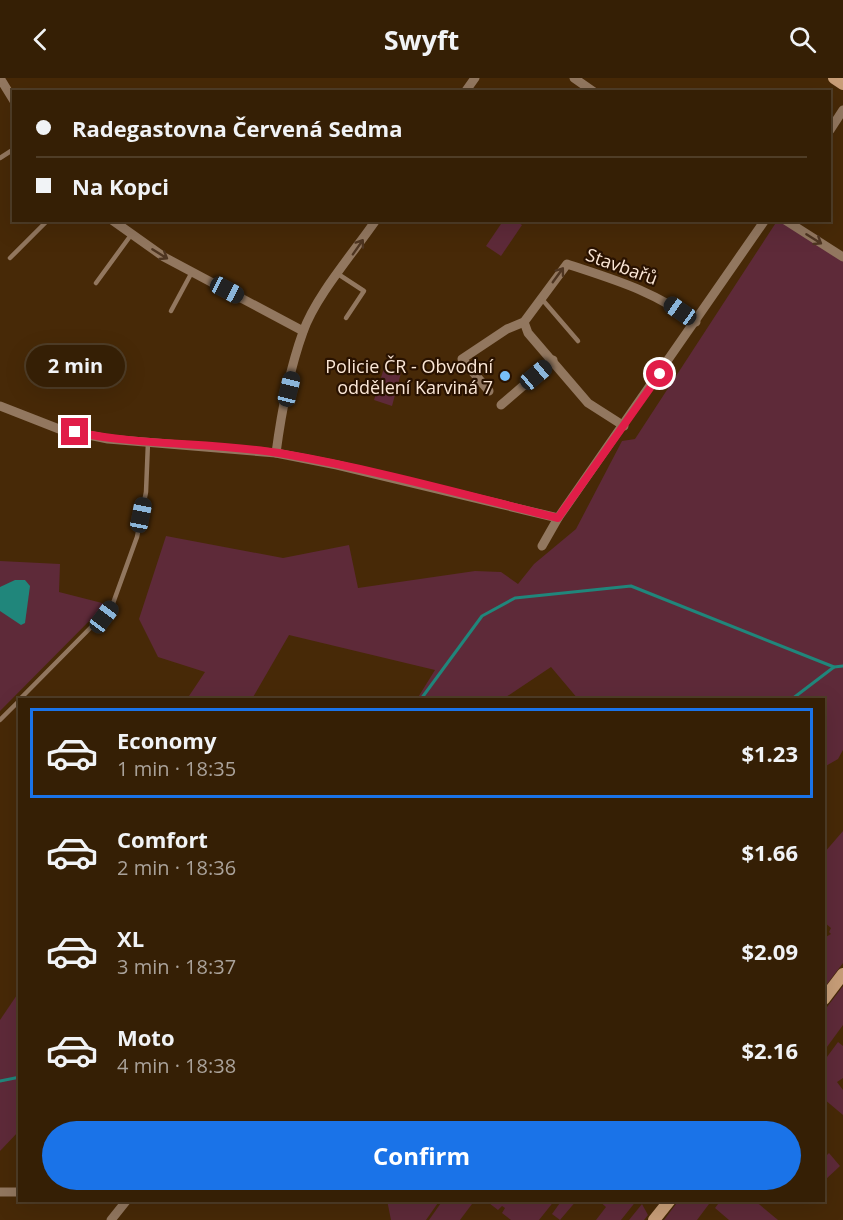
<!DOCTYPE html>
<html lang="en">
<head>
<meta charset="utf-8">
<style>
	:root { --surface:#351f05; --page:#402c13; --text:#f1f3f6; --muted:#aaa29a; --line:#4f3d27; --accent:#1a73e8 }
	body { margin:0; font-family:"Open Sans",sans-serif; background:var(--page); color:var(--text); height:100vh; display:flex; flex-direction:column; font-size:22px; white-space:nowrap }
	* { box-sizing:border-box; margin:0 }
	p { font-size:20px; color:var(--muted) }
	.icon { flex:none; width:33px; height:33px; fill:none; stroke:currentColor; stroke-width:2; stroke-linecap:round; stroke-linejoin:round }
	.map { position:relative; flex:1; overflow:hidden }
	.sheet { position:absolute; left:18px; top:620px; width:807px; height:504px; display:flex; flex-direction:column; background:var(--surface); border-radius:0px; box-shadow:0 6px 24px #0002,0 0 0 2px var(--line) }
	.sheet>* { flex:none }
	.hud { position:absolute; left:12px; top:12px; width:819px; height:132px; border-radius:0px; box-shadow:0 6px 24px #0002,0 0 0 2px var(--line); display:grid; align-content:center; height:132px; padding:0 24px; background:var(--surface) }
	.end { position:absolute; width:27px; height:27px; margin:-14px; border:8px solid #e11d48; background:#fff; box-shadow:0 0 0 3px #fff }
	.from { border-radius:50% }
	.bubble { position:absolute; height:42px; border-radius:21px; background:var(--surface); box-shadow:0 6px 24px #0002,0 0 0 2px var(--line); font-size:20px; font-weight:700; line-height:42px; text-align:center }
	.car { position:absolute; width:18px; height:36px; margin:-18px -9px; border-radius:8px; box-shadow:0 0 4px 2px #0007; background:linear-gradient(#222 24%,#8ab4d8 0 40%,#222 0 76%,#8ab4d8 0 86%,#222 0) }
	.hud b { display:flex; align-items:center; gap:21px; height:57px; font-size:22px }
	.hud b+b { border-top:2px solid var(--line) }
	.hud i { width:15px; height:15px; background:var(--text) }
	ul { padding:10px 0 0; list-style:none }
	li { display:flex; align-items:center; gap:18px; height:90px; margin:0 12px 9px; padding:0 12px; border:3px solid transparent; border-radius:0px }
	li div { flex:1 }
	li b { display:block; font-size:22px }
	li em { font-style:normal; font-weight:700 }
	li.active { border-color:var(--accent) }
	li>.icon { width:54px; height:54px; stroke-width:1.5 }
	.cta { display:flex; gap:12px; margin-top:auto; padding:12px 24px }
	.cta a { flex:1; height:69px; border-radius:36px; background:var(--accent); color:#fff; font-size:24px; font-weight:700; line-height:69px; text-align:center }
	header { display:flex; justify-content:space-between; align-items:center; height:78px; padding:0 24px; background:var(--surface); font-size:27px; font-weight:700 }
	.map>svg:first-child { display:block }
	.green { fill:#5e2a39 }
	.water { fill:#20867b }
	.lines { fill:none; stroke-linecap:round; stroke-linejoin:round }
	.stream { stroke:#20867b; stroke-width:3 }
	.lane { stroke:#92775f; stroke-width:4.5 }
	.street { stroke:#92775f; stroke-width:9 }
	.secondary { stroke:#c89e78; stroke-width:12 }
	.oneway { stroke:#4e3521 }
	.route { stroke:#e11d48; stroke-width:8 }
	.poi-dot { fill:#78bff8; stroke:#291200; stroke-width:2 }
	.labels { text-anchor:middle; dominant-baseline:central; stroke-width:4.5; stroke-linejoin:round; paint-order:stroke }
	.street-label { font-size:18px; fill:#fbe7d6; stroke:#291200 }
	.poi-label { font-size:18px; fill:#fbe7d6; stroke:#291200; text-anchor:end }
</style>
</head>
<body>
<header><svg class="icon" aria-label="back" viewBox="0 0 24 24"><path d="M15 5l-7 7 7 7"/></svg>Swyft<svg class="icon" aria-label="search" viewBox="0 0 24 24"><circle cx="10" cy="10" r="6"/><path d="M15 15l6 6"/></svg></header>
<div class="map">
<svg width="843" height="1142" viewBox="0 0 843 1142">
	<rect width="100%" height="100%" fill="#472907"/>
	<g class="green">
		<polygon points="503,143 516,143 522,147 501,178 486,168"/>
		<polygon points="777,143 781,143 843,183 843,672 838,681 824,689 824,621 578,621 551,589 503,621 417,621 435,592 289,557 252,621 187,621 205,594 158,579 139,541 166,458 283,480 349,467 358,510 475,493 501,494 518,506 534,486 576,451 622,363 635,361"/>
		<polygon points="66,275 99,285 93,303 61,292"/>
		<polygon points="384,290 401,295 392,328 374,322"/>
		<polygon points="0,483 60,486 59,514 106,526 0,633"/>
		<polygon points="843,753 843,885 824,910 824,860 831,856 829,854 831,850 824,844 824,775"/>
		<polygon points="843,908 843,947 824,973 824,933"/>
		<polygon points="19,914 19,1053 0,1073 0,942"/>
		<polygon points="838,964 843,968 843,1000 837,1004 843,1012 843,1037 824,1021 824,983"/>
		<polygon points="829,1075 840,1088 824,1103 824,1080"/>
		<polygon points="387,1122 440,1122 426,1142 391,1142"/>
		<polygon points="443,1122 475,1122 460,1142 429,1142"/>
		<polygon points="485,1122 555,1122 539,1142 511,1142 502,1135 505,1130 502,1128 498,1132"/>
		<polygon points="562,1122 577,1122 560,1142 552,1136"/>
		<polygon points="598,1122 637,1122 621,1142 596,1142 606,1129"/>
		<polygon points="679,1122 712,1122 697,1142 664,1142"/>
		<polygon points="721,1122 754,1122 778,1142 729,1142 715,1130"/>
		<polygon points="642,1126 648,1137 644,1142 629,1142"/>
	</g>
	<polygon class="water" points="15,502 25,502 30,508 25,545 21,547 0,533 0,509"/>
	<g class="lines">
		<g class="stream">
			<polyline points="421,621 482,538 515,520 631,508 834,589 843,588"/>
			<polyline points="792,621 834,589"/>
			<polyline points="0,1003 20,999"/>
		</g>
		<g class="lane">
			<polyline points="0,80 14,71"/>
			<polyline points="10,180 48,142"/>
			<polyline points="338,196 364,213 346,240"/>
			<polyline points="96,205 131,157"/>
			<polyline points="541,220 578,263"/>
			<polyline points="171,233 192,194"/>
			<polyline points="20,621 112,528 137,459 146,414 148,364"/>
			<polyline points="0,642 20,622"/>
		</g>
		<g class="street">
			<polyline points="0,0 14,23"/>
			<polyline points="574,0 594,14"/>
			<polyline points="465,14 475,0"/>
			<polyline points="830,52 843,32"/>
			<polyline points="112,142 164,179 303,253"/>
			<polyline points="785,142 843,179"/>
			<polyline points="524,244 528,255 588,325 624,348"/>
			<path d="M489 313 462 281 507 251 524 244 567 186C618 203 651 212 696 244"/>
			<polyline points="501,327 553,282"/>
			<polyline points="0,328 59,351 108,361 276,375 337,387 558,440"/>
			<path d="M276 375C281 337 290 290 303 254 315 219 354 174 376 142"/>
			<polyline points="542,468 558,440 765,142"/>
			<polyline points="0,1114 20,1114"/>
			<polyline points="111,1142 127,1122"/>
		</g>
		<g class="secondary">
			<polyline points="834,0 843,6"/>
			<polyline points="824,921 843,896"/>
			<polyline points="654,1142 670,1122"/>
		</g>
	</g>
	<defs><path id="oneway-shaft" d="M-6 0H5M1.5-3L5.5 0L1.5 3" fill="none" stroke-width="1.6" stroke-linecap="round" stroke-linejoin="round" transform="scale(1.5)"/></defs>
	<g class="oneway">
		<use href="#oneway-shaft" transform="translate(814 161) rotate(32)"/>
		<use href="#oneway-shaft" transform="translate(358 169) rotate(-55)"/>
		<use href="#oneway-shaft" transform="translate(160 176) rotate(32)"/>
		<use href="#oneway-shaft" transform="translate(558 197) rotate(-54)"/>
	</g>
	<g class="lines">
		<path class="route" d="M75 354C142 368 211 364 279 375 373 391 466 417 558 440L660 296"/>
	</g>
	<circle class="poi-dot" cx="505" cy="298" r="6"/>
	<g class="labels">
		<g class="street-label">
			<text transform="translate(622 188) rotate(20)">Stavbařů</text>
		</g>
		<g class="poi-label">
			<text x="493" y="288">Policie ČR - Obvodní<tspan x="493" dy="21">oddělení Karviná 7</tspan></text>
		</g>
	</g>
</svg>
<i class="end from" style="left:660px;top:296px"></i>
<i class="end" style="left:75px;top:354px"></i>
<div class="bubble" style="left:26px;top:267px;width:99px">2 min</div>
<i class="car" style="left:227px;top:212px;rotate:118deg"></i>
<i class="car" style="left:680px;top:233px;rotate:305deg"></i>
<i class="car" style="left:536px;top:297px;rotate:50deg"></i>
<i class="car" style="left:289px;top:311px;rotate:14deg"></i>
<i class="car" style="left:141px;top:437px;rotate:11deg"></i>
<i class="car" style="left:104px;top:539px;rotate:37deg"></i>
<div class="hud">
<b><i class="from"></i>Radegastovna Červená Sedma</b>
<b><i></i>Na Kopci</b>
</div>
<section class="sheet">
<ul>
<li class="active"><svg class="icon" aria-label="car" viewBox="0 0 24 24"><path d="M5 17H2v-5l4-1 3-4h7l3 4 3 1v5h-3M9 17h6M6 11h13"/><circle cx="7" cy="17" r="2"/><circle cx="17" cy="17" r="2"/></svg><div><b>Economy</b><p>1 min · 18:35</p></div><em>$1.23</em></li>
<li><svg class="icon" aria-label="car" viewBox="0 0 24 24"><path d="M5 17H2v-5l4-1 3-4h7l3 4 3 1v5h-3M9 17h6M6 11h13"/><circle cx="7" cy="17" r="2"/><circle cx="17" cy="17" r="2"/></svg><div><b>Comfort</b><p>2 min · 18:36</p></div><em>$1.66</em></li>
<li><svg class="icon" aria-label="car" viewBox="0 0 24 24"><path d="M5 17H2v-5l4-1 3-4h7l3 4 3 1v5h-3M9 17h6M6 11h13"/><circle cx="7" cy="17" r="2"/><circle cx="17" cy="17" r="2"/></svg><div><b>XL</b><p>3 min · 18:37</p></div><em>$2.09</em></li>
<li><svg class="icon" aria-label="car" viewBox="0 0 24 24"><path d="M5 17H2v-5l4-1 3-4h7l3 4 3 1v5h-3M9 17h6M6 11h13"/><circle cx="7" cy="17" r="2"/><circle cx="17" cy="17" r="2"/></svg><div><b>Moto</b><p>4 min · 18:38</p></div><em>$2.16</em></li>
</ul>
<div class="cta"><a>Confirm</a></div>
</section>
</div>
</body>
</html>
